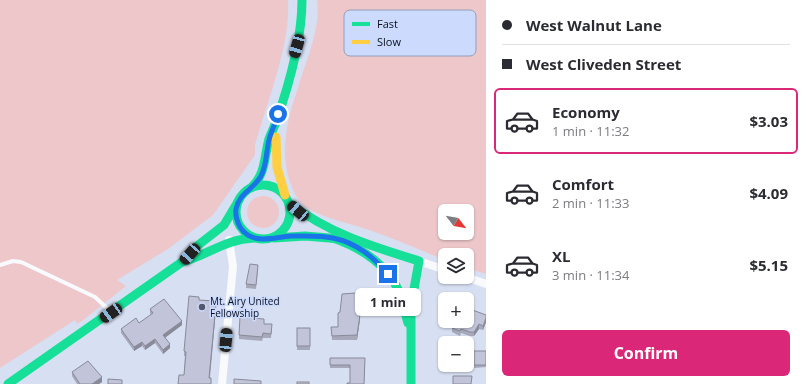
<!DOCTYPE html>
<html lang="en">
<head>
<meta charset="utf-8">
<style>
	:root { --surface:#fff; --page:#f2f2f3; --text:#2b2b33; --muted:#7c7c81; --line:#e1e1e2; --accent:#db2777 }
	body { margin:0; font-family:"Open Sans",sans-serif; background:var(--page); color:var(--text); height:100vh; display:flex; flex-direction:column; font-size:15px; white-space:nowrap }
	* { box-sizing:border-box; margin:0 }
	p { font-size:13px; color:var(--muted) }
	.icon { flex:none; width:22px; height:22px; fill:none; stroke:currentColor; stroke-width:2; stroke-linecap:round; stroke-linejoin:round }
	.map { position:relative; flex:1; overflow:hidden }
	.sheet { display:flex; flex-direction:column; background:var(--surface); width:320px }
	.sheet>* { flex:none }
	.hud { display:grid; align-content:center; height:88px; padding:0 16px; background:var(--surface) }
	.needle { width:26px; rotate:121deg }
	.buttons { position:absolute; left:438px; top:204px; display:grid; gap:8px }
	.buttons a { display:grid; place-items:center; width:36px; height:36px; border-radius:6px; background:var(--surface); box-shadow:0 1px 3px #0004; font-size:20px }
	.end { position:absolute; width:18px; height:18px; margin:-9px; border:5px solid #1a73e8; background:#fff; box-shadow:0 0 0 2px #fff }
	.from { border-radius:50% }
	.bubble { position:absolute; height:28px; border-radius:6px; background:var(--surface); box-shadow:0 1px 3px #0004; font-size:13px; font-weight:700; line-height:28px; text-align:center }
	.car { position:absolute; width:12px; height:24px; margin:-12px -6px; border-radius:5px; box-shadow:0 0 3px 1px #0007; background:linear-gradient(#222 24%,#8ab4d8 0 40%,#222 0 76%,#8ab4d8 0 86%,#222 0) }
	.hud b { display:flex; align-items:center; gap:14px; height:38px; font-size:15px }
	.hud b+b { border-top:1px solid var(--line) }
	.hud i { width:10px; height:10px; background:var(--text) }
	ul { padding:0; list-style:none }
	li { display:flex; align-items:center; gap:12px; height:66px; margin:0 8px 6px; padding:0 8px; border:2px solid transparent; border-radius:6px }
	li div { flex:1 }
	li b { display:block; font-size:15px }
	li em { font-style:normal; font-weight:700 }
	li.active { border-color:var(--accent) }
	li>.icon { width:36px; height:36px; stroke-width:1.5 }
	.cta { display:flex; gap:8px; margin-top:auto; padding:8px 16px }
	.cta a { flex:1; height:46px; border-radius:6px; background:var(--accent); color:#fff; font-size:16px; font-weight:700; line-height:46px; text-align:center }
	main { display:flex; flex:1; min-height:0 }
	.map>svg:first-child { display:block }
	.green { fill:#edc7ca; fill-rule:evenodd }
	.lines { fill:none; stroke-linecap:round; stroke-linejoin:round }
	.lane { stroke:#f9fafd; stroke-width:4 }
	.street { stroke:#f9fafd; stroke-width:8 }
	.fast { stroke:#16e098; stroke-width:9 }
	.slow { stroke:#ffcf43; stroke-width:9 }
	.wall { fill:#a7a9bb }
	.shaded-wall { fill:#888a98 }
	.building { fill:#c2c5d9; stroke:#888a98 }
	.route { stroke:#1a73e8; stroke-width:5 }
	.poi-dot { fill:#515868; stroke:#ccdbfd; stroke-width:1.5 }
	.labels { text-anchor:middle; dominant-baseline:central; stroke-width:3; stroke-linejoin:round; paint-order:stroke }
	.poi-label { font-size:10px; fill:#090f1d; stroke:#ccdbfd; text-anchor:start }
	.key { fill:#ccdbfd; stroke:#929eba; stroke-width:1 }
	.key-label { font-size:11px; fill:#090f1d }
</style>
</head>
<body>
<main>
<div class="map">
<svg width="486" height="384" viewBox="0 0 486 384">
	<rect width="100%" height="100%" fill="#d7dff2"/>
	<g class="green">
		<path d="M0 0H288C291 44 267 102 255 145V155L213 215 168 249 117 280 126 286 82 321 77 324 75 320 0 368Z"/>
		<path d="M317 0H486V274L467 268V255H445V260C420 250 395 239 369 230 349 223 327 219 309 209 300 204 295 195 291 185 279 152 287 120 298 88 306 61 321 29 317 0ZM445 211H467V233H445Z"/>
		<circle cx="263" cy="212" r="16"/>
	</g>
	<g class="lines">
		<polyline class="lane" points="0,265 13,261 21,262 95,297 109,310"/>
		<g class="street">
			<polyline points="419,261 445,270"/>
			<polyline points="466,277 486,284"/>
			<polyline points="222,384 233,266 229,240"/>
		</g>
		<g class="fast">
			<circle cx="263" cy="212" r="27"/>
			<path d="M252 187C266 173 264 157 269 139 271 133 274 128 276 122 289 85 302 39 302 0"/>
			<path d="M289 203C330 234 371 246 419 261L411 306V384"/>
			<polyline points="274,238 305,236 341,239"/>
			<path d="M333 238C362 248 389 266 401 296 404 305 405 314 408 323"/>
			<path d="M182 262C208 255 225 239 254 238"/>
			<polyline points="8,384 182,262 197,246 224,225 239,200"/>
		</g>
		<polyline class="slow" points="276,137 277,167 285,195"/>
	</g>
	<g class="wall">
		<polygon points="258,270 256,289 246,288 246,284"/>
		<polygon points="199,300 216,309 210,378 184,375 185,356 184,356 184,351"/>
		<polygon points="150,309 182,325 165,338 170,348 163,354 155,343 145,350 142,346 134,351 121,333 121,329 139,323 151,315 150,313"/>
		<polygon points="486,315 486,322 483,330 479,329 474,336 470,336 461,333 460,336 452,332 452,328"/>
		<polygon points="360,319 357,340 332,340 331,327 338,327"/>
		<polygon points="264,324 272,329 271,338 263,338 262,341 239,339 239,335"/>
		<rect x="297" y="328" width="13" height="22"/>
		<polygon points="474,351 486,351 486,367 474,368"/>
		<polygon points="330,358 365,358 364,384 350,383 350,368 330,368"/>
		<polygon points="72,372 102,382 99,384 77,384 72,376"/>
	</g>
	<g class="shaded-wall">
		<polygon points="216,304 216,309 209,382 209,378"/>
		<polygon points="360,315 360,319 357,340 357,335"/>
		<polygon points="486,318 486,322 483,330 483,326"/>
		<polygon points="182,321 182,325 163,339 163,335"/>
		<polygon points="479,324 479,329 474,336 474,332"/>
		<polygon points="155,339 155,343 145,350 145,346"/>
		<polygon points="142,342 142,346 134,351 134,347"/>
		<polygon points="170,344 170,348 163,354 163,350"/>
		<polygon points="102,377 102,382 99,384 92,384"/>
	</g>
	<g class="building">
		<polygon points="250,264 258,265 256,285 246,284"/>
		<polygon points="356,293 360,315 357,335 332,336 331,327 338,327 338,313 340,312 342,294"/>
		<polygon points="189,296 199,297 199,300 215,301 216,304 209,378 211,378 211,384 178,384 179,375 184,375 186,352 184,351"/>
		<polygon points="164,299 182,321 163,335 170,344 163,350 155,339 145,346 142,342 134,347 121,329 136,318 139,323 153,313 150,309"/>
		<polygon points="467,308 486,315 486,318 483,326 479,324 474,332 470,332 461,329 460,331 452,328 454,321 467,321"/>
		<polygon points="240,317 264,319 264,324 272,324 271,334 263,333 262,337 239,335"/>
		<rect x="297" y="328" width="13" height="18"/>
		<rect x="474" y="351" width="12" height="14"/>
		<polygon points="330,358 365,358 364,384 347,384 347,383 350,383 350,365 330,365"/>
		<polygon points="88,361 102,377 92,384 80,384 72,372"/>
		<polygon points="453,376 472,376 471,384 453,384"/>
		<polygon points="108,379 122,380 122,384 108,384"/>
		<polygon points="234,379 261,381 261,384 234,384"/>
		<rect x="297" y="382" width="12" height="2"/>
	</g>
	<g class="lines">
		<path class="route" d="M278 114C276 123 271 131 269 140 266 152 267 164 261 176 254 189 239 193 236 209 235 215 237 221 240 227 252 246 273 237 291 236 304 236 320 235 333 238 357 243 373 257 388 274"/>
	</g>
	<circle class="poi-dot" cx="202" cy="307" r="4"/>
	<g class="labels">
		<g class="poi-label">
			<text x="210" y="301">Mt. Airy United<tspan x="210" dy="12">Fellowship</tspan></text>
		</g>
	</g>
	<rect x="344" y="10" width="132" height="46" rx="6" class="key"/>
	<rect x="352" y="22" width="18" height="4" fill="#16e098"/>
	<rect x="352" y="40" width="18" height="4" fill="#ffcf43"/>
	<g class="key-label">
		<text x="377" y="28">Fast</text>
		<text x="377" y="46">Slow</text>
	</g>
</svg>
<div class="buttons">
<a><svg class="needle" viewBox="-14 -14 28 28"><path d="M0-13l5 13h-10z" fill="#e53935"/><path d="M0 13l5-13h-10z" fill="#7c7c81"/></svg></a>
<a><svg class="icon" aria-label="layers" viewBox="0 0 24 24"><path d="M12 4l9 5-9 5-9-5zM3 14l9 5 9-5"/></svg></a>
<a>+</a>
<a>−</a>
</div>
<i class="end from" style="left:278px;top:114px"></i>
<i class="end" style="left:388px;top:274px"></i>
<div class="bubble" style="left:355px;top:288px;width:66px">1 min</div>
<i class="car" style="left:297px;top:46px;rotate:196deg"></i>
<i class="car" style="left:298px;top:211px;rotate:310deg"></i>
<i class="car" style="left:190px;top:254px;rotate:222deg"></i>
<i class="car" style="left:111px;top:313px;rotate:235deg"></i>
<i class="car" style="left:226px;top:340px;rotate:5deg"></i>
</div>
<section class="sheet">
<div class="hud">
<b><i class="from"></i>West Walnut Lane</b>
<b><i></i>West Cliveden Street</b>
</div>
<ul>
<li class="active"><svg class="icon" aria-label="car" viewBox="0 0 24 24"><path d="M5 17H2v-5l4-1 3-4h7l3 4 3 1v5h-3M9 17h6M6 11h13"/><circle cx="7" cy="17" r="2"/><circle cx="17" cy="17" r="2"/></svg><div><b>Economy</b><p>1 min · 11:32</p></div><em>$3.03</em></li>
<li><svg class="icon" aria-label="car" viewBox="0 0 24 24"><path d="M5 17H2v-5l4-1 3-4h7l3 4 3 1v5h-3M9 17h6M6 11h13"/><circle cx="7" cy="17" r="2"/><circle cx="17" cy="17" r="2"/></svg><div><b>Comfort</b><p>2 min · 11:33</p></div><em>$4.09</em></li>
<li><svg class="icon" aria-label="car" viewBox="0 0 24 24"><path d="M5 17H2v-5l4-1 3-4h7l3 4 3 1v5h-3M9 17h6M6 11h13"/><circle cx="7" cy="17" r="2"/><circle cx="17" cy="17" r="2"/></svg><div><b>XL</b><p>3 min · 11:34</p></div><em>$5.15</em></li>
</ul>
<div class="cta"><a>Confirm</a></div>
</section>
</main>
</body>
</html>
